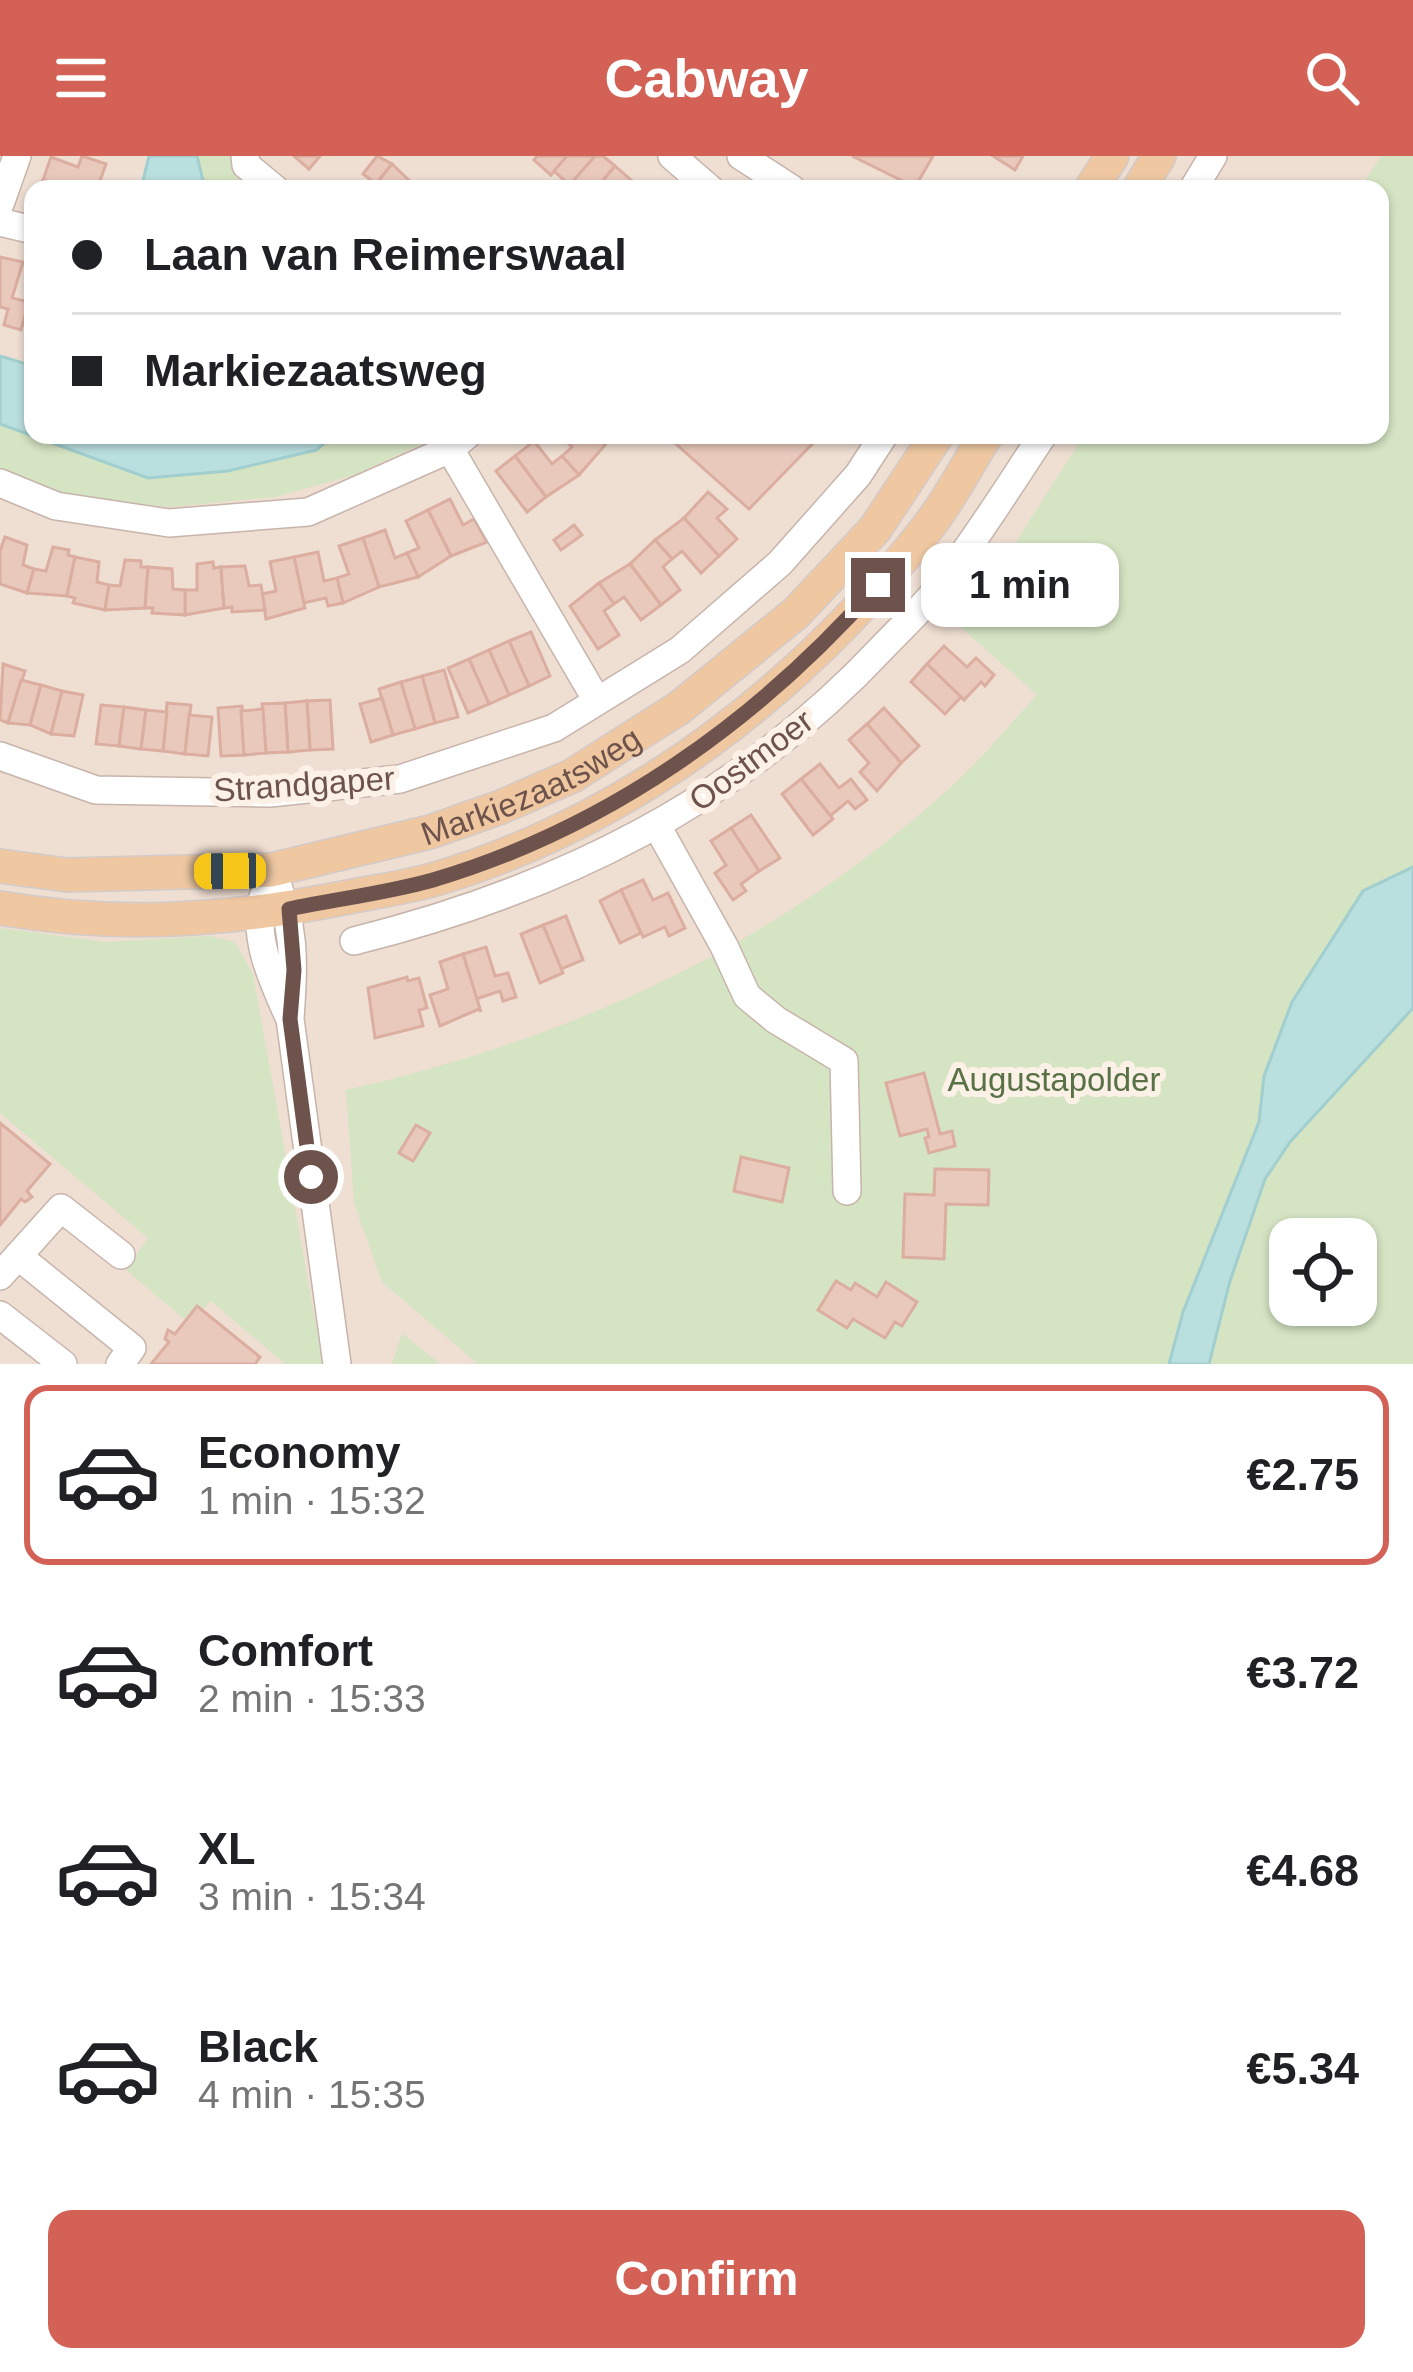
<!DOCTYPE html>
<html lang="en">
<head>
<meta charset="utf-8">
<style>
	:root { --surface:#fff; --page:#f6f6f6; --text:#202124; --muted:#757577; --line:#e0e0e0; --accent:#d36156 }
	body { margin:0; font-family:Helvetica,sans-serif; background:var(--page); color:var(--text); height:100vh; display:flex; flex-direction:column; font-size:45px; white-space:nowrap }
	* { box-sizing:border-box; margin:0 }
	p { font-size:39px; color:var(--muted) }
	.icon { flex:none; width:66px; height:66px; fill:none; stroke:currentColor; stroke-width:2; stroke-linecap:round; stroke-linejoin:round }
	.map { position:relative; height:1208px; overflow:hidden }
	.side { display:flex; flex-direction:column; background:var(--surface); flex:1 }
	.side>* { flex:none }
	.guide { position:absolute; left:24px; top:24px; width:1365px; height:264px; border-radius:24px; box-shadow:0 3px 9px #0004; display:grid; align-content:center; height:264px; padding:0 48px; background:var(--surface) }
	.buttons { position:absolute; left:1269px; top:1062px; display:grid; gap:24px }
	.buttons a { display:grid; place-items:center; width:108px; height:108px; border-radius:24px; background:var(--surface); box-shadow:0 3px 9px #0004; font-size:60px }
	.end { position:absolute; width:54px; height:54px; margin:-27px; border:15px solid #6d534c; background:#fff; box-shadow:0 0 0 6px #fff }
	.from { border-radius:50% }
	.bubble { position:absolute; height:84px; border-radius:24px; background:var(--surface); box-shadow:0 3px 9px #0004; font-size:39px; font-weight:600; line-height:84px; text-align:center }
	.car { position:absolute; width:36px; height:72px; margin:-36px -18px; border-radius:15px; box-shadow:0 0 9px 3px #0007; background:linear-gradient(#f5c518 24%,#345 0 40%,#f5c518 0 76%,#345 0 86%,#f5c518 0) }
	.guide b { display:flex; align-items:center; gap:42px; height:114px; font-size:45px }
	.guide b+b { border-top:3px solid var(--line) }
	.guide i { width:30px; height:30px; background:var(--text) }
	ul { padding:21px 0 0; list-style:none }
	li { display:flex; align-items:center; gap:36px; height:180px; margin:0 24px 18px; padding:0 24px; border:6px solid transparent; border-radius:24px }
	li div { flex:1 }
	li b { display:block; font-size:45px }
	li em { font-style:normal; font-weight:600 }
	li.selected { border-color:var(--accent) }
	li>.icon { width:108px; height:108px; stroke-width:1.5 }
	.button { display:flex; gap:24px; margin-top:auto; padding:24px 48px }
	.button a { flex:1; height:138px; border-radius:24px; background:var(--accent); color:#fff; font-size:48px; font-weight:600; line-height:138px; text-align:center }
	header { display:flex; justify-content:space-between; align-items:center; height:156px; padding:0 48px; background:var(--accent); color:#fff; font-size:54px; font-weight:600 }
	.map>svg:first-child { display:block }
	.residential { fill:#efded2 }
	.green { fill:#d5e4c3; fill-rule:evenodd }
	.water { fill:#badfdf; stroke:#a1cecf; stroke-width:3 }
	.building { fill:#eac9bd; stroke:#dbaea0; stroke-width:3 }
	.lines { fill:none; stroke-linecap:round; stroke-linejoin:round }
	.minor-casing { stroke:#c7b4ab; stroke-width:30 }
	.major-casing { stroke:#d3cbc9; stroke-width:36 }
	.minor { stroke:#fff; stroke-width:27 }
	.major { stroke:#efc8a2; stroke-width:33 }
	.route { stroke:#6d534c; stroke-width:15 }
	.labels { text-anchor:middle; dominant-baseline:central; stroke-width:12; stroke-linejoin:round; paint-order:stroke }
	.street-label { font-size:33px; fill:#6d534c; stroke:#fcf1e7 }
	.park-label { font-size:33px; fill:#597146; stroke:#fcf1e7 }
</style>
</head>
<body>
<header><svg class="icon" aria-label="menu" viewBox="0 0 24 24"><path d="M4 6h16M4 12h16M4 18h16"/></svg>Cabway<svg class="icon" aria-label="search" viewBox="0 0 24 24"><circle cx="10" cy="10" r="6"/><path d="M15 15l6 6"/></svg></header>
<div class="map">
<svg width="1413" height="1208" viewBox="0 0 1413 1208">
	<rect width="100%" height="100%" fill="#f8ede2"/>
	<polygon class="residential" points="0,0 1398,0 1378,33 33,33 33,279 1101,279 1073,531 562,1208 0,1208"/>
	<g class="green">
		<polygon points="197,0 235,0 235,20 255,33 205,33"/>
		<path d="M1381 0H1413V1208H478L382 1126 354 1047 346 934C573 883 784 786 956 626 985 599 1010 568 1037 539L956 467 1000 411 1084 279H1380V33H1360ZM1290 1083H1356V1149H1290Z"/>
		<polygon points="0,268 148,322 228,315 316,294 334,279 441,279 354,319 275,341 169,351 60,342 0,317"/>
		<polygon points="0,772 106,786 209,780 235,786 253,818 323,1208 285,1208 211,1145 190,1168 126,1114 148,1082 0,957"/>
		<polygon points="402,1177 440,1208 392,1208"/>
	</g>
	<g class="water">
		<polygon points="149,0 197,0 205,33 141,33"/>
		<polygon points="0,200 33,210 33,279 334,279 316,294 228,315 148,322 0,268"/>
		<polygon points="1413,711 1413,852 1290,986 1265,1023 1230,1125 1209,1208 1169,1208 1183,1156 1259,966 1264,920 1292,846 1363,735"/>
	</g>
	<g class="building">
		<polygon points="82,0 106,8 97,33 69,33 43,24 51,1 78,11"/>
		<polygon points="294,0 320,0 309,13"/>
		<polygon points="377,0 392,8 376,28 363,18"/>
		<polygon points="537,0 567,0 551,19 534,4"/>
		<polygon points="567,0 595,0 571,30 554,15"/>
		<polygon points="595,0 603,0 615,10 596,33 582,33 573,25"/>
		<polygon points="852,0 933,0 915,31"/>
		<polygon points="993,0 1023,0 1015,14"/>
		<polygon points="392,8 416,31 414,33 383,33 376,28"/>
		<polygon points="615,10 632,25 625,33 596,33"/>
		<polygon points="43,24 69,33 39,33"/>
		<polygon points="0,101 23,106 12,142 29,146 21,174 4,169 8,153 0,151"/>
		<polygon points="560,279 595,279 605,289 579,319 562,300 572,291"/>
		<polygon points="666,279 821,279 749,353"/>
		<polygon points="534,285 552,308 562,300 579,319 546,341 515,300"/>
		<polygon points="515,300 546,341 527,356 496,315"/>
		<polygon points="708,336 727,353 717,362 737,383 719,400 684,362"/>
		<polygon points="450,343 463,369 474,363 487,386 451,400 428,354"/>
		<polygon points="428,354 451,400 418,421 407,397 419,392 406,365"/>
		<polygon points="684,362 719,400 701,417 682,395 672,403 655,384"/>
		<polygon points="574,369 582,379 561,394 554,384"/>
		<polygon points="385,374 395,402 407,397 418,421 379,431 363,382"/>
		<polygon points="5,381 27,389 23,409 34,413 27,437 0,428 0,395"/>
		<polygon points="363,382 379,431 343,447 337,422 349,418 339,390"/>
		<polygon points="655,384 672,403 663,411 680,434 661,449 630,408"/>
		<polygon points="53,391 69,394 68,399 75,401 67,440 27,437 34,413 46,415"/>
		<polygon points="318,396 324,425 337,422 343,447 328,450 326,442 303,447 294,401"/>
		<polygon points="75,401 99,406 97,426 109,429 105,454 73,447 75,442 67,440"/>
		<polygon points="294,401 305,452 266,463 262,438 276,435 270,406"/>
		<polygon points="125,404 141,405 141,411 148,411 145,452 105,454 109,429 120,430"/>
		<polygon points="213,406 214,412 221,411 224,452 185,459 185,434 197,434 197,408"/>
		<polygon points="630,408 661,449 641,464 624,441 614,448 599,427"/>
		<polygon points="245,410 249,430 261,429 265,454 232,456 232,451 224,452 221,411"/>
		<polygon points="148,411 172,413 173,433 185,434 185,459 152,457 153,452 145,452"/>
		<polygon points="599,427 614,448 604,455 619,479 598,493 570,450"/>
		<polygon points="531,476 550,520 529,530 509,485"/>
		<polygon points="509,485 529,530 509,539 489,494"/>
		<polygon points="944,490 967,511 976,502 994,519 985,530 981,526 964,544 927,508"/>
		<polygon points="489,494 509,539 489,548 469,503"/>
		<polygon points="469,503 489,548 468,557 448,512"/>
		<polygon points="3,508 25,515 8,567 0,564"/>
		<polygon points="927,508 961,541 945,558 911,526"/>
		<polygon points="444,514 458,561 435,567 422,520"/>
		<polygon points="422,520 435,567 415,573 401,526"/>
		<polygon points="21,524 41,529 30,569 8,567"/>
		<polygon points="401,526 415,573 393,579 379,533"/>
		<polygon points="41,529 62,535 51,578 30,569"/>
		<polygon points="62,535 83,539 74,580 51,578"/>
		<polygon points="382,542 393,579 371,586 360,548"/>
		<polygon points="330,544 333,593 310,594 307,545"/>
		<polygon points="307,545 310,594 288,596 285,547"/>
		<polygon points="167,547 191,549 185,598 163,595"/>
		<polygon points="285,547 288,596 266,597 262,548"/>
		<polygon points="101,549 124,551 119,590 96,588"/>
		<polygon points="242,550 244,599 221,600 218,552"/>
		<polygon points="124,551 146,554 141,593 119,590"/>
		<polygon points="884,552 919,590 901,607 867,568"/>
		<polygon points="263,553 266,597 244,599 241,555"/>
		<polygon points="146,554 167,556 163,595 141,593"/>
		<polygon points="189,559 212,561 208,600 185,598"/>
		<polygon points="867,568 901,607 877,635 860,616 869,607 849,584"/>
		<polygon points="820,608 839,632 851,623 867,644 855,653 848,645 830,660 801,623"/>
		<polygon points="801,623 833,663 813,679 782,638"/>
		<polygon points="751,659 780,702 759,715 731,672"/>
		<polygon points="731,672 759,715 741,728 746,735 733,744 715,717 726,709 711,685"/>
		<polygon points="643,724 653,744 668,737 685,772 669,780 665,771 643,781 621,734"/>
		<polygon points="621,734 641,777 620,787 600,745"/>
		<polygon points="566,760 583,804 561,813 543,769"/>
		<polygon points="543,769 563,817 540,827 521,778"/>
		<polygon points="486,791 495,820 508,817 516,841 503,845 500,835 476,843 463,798"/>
		<polygon points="463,798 481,856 479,853 440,870 430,839 448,833 440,806"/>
		<polygon points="407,821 408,825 419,822 427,852 419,854 423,870 375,882 368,832"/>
		<polygon points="924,917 940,978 952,975 955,990 929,997 925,982 929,981 927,973 900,980 886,927"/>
		<polygon points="0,967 50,1008 27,1035 32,1041 25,1046 21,1043 0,1069"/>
		<polygon points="416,969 430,977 413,1005 399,997"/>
		<polygon points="741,1001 789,1012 782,1046 734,1035"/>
		<polygon points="935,1013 989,1014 988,1049 946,1048 944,1103 903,1101 905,1038 934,1039"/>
		<polygon points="836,1125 851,1134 855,1127 877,1141 886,1126 917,1146 902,1170 895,1166 885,1182 853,1163 847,1172 818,1154"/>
		<polygon points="197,1150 260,1201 255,1208 151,1208 169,1186 165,1183 168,1174 175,1178"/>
	</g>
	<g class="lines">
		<defs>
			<g id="minor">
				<polyline points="245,0 246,9 275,33"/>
				<polyline points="672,0 710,33"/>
				<polyline points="741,0 792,33"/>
				<polyline points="1193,33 1213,0"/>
				<polyline points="0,48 17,0"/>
				<polyline points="0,66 33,74"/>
				<polyline points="450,293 596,543"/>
				<polyline points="0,327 56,350 169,367 308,356 450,293 467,279"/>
				<polyline points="0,600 96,634 270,637 400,623 554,572 680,494 780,407 858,319 884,279"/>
				<polyline points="657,670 724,790 747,840 776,864 844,905 847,1035"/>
				<path d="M271 714C296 768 294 804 290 863L337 1208"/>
				<path d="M263 741C252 781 272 823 288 859"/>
				<path d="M354 785C558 734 738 646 883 491 902 471 923 452 939 431 977 382 1009 330 1043 279"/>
				<polyline points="18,1100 132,1192 120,1208"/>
				<polyline points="0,1120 61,1052 121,1099"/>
				<polyline points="0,1159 63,1208"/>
			</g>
			<g id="major">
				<polyline points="1091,33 1112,0"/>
				<polyline points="1139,33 1159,0"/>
				<path id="s1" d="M0 710 67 719 271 714 430 676 501 651 572 620 679 552 796 457 875 373 937 279"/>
				<path d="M0 752C116 772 228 765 343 742 372 736 403 732 432 724 631 666 802 533 928 371 950 343 967 309 986 279"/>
			</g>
		</defs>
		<use href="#minor" class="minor-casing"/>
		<use href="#major" class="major-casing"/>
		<use href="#minor" class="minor"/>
		<use href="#major" class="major"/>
	</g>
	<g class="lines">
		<path class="route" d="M311 1021 290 863 294 814 289 753C337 743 387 737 433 724 608 672 758 565 878 429"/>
	</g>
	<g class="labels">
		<g class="street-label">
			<text transform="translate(751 604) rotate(-37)">Oostmoer</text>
			<text stroke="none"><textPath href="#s1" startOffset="546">Markiezaatsweg</textPath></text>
			<text transform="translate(304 628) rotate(-4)">Strandgaper</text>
		</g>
		<g class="park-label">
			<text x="1054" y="923">Augustapolder</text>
		</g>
	</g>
</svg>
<div class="buttons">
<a><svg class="icon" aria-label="locate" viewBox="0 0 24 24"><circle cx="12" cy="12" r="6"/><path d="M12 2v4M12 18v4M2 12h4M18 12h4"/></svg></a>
</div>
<i class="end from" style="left:311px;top:1021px"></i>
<i class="end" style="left:878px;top:429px"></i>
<div class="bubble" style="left:921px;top:387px;width:198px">1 min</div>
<i class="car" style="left:230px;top:715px;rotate:269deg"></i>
<div class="guide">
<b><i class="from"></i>Laan van Reimerswaal</b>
<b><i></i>Markiezaatsweg</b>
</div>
</div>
<section class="side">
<ul>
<li class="selected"><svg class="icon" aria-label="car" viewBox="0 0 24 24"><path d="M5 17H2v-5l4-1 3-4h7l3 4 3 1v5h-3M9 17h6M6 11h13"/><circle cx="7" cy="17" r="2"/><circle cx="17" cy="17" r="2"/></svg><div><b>Economy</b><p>1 min · 15:32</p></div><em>€2.75</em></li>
<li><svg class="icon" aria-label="car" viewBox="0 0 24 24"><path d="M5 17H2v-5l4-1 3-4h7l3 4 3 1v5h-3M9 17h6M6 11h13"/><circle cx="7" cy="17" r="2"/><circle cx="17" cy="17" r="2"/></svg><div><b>Comfort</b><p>2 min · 15:33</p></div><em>€3.72</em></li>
<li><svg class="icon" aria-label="car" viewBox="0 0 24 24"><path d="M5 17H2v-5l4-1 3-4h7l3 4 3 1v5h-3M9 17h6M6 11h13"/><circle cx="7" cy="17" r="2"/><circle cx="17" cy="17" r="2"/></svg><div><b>XL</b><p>3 min · 15:34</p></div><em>€4.68</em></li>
<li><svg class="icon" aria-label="car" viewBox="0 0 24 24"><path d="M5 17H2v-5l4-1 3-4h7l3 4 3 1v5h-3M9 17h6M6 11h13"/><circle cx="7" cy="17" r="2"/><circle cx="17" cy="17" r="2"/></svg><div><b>Black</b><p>4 min · 15:35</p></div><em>€5.34</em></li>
</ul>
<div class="button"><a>Confirm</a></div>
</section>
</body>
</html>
